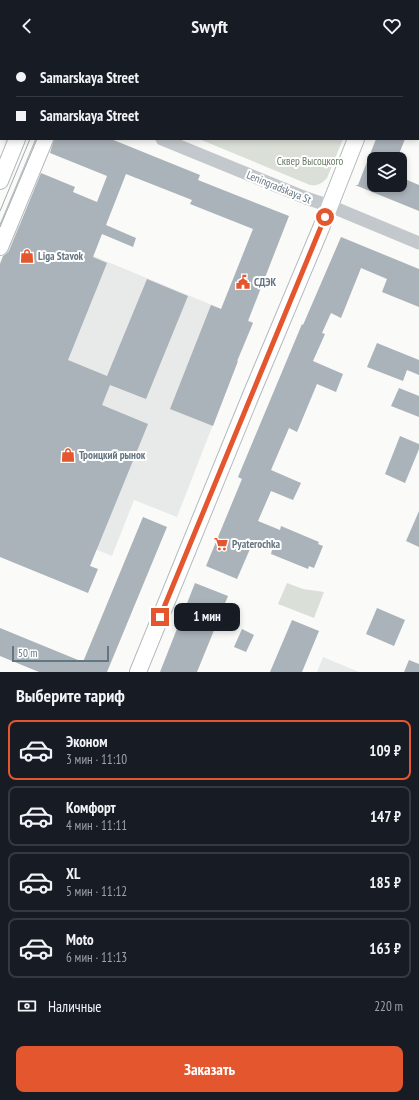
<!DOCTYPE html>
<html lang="ru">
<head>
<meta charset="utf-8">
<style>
	:root { --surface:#171b24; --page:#242831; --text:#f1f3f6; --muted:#9ea1a6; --line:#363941; --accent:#e4572e }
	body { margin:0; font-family:"PT Sans Narrow",sans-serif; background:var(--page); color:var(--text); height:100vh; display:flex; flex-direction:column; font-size:15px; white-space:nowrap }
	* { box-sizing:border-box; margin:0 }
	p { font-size:13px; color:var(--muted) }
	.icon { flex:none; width:22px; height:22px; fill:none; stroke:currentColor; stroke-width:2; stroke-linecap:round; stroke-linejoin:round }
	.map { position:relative; height:620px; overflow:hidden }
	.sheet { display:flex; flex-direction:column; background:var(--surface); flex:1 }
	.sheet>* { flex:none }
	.guide { position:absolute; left:0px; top:0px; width:419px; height:88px; box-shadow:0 2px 6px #0003; display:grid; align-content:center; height:88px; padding:0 16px; background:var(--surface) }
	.tools { position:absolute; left:367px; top:100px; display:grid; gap:8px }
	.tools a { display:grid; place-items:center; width:40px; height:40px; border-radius:8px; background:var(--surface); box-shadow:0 2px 6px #0003; font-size:20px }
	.scale { position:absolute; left:12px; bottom:10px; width:97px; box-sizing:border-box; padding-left:4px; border:2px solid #657683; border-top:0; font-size:11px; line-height:14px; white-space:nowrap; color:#657683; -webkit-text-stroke:3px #fff; paint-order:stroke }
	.end { position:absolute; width:18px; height:18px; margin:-9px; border:5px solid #e4572e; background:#fff; box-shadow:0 0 0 2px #fff }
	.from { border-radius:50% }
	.bubble { position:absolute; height:28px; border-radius:8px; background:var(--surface); box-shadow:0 2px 6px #0003; font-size:13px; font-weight:700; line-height:28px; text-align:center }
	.guide b { display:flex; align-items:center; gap:14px; height:38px; font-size:15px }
	.guide b+b { border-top:1px solid var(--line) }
	.guide i { width:10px; height:10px; background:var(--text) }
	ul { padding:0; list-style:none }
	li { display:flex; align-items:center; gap:12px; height:60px; margin:0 8px 6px; padding:0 8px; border:2px solid var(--line); border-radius:8px }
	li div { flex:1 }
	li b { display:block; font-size:15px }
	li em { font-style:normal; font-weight:700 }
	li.on { border-color:var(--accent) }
	li>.icon { width:36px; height:36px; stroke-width:1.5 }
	h2 { padding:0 16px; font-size:18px; line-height:48px }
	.pay { display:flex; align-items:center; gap:10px; height:44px; padding:0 16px; font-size:15px }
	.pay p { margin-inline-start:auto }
	.button { display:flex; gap:8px; margin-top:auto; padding:8px 16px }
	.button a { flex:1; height:46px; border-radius:8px; background:var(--accent); color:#fff; font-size:16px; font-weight:700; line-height:46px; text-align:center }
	header { display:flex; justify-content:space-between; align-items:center; height:52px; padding:0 16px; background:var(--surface); font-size:18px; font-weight:700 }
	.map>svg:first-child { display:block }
	.built { fill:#e8e9e9 }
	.green { fill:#dadfd7 }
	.building { fill:#aab3b9 }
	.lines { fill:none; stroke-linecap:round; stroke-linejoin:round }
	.major-casing { stroke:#b5babe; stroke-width:18 }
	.minor { stroke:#c3c8cc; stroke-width:13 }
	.major { stroke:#fff; stroke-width:16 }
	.tram { stroke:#a2aab0; stroke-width:1 }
	.route { stroke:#e4572e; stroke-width:5 }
	.labels { text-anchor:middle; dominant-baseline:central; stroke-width:4; stroke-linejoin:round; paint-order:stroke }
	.park-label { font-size:11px; fill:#687a64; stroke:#fff }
	.street-label { font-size:11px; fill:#657683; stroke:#fff }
	.poi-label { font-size:11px; font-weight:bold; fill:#657683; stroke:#fff; text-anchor:start }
</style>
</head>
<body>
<header><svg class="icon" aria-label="back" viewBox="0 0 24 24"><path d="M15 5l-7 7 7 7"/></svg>Swyft<svg class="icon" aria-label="heart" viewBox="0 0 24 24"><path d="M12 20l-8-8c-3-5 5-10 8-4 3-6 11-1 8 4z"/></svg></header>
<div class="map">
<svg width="419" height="620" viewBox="0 0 419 620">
	<rect width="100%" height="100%" fill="#fafaf8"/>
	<g class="built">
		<polygon points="16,172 253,270 177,465 134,448 112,504 0,459 0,211"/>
		<polygon points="323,605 359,620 317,620"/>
	</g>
	<g class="green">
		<rect x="85" y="0" width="293" height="1"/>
		<path d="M199 87H343L327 126C321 132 318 134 310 133Z"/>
		<polygon points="287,531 303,537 324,540 314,566 278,552"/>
	</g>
	<g class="building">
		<polygon points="54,87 111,87 200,123 198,128 289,164 248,269 253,271 237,309 238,309 213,374 170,357 211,253 221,257 253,177 190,152 192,148 126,122 106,173 136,186 133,195 102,182 93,205 107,211 68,308 107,324 147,227 188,244 146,347 110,333 102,353 148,372 90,514 98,517 88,541 0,505 0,212 3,204 6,202 9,199 41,121 75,135 73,140 97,150 107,124 50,101"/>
		<polygon points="376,87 405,87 397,107 374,107 374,133 400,133 400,125 419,133 419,159 355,133 358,133"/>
		<polygon points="341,185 419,217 419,255 382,240 387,227 361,216 341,266 331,261 322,281 325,282 313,309 343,322 336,340 317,332 297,380 289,376 271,418 301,431 293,448 271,439 258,469 280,478 281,474 319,490 318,492 323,494 314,516 309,514 308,517 271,502 272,498 253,490 237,527 206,514 242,427 238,425 302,272 303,273"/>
		<polygon points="377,291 419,308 419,323 407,318 403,329 367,315"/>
		<polygon points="399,336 419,344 419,365 391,354"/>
		<polygon points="400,384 419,392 419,397 405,431 385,422"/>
		<polygon points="419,459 419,495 406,489"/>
		<polygon points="143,465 167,475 107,620 39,620 0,604 0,576 83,610"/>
		<polygon points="195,531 228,544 197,620 160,620"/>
		<polygon points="377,556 405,568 394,594 366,582"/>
		<polygon points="292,568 319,579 302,620 270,620"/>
		<polygon points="242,577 254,583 246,600 234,595"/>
		<polygon points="409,608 419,612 419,620 404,620"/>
	</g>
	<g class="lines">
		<defs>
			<g id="major">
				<polyline points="53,1 53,0"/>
				<polyline points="78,1 79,0"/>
				<polyline points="390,1 391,0"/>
				<polyline points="0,129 17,87"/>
				<polyline points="0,195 45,87"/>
				<polyline points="138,620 251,343 321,176 356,87"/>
			</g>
		</defs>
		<use href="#major" class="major-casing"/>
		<g class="minor">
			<polyline points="0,26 1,26"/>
			<polyline points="162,87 306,146 330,154 419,191"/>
		</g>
		<use href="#major" class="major"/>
		<g class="tram">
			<polyline points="71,1 72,0"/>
			<polyline points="0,159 30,87"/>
			<polyline points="0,175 37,87"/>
		</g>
	</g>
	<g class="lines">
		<polyline class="route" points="160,565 325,165"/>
	</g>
	<defs>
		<symbol id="shop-bare" viewBox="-9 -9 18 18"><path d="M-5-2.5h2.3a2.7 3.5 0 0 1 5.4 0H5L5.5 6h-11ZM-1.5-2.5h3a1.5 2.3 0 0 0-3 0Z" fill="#e4572e" stroke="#fff" stroke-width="2.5" paint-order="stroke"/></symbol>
		<symbol id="civic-bare" viewBox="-9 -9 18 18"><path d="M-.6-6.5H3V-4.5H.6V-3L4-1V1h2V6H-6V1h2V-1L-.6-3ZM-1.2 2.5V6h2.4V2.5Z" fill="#e4572e" stroke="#fff" stroke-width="2.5" paint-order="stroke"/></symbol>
		<symbol id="supermarket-bare" viewBox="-9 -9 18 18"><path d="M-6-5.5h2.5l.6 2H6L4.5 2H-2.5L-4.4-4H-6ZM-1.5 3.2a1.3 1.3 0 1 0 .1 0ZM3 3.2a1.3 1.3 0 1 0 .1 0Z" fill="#e4572e" stroke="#fff" stroke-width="2.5" paint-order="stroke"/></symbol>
	</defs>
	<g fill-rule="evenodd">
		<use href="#shop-bare" x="17" y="194" width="20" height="20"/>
		<use href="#civic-bare" x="233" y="220" width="20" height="20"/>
		<use href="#shop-bare" x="58" y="393" width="20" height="20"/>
		<use href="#supermarket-bare" x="211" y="482" width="20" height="20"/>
	</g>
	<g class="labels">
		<g class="park-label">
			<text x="310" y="109">Сквер Высоцкого</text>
		</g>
		<g class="street-label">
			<text transform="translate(279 135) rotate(22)">Leningradskaya St</text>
		</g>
		<g class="poi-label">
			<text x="38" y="204">Liga Stavok</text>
			<text x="254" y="230">СДЭК</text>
			<text x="79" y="403">Троицкий рынок</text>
			<text x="232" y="492">Pyaterochka</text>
		</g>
	</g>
</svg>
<div class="tools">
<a><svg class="icon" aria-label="layers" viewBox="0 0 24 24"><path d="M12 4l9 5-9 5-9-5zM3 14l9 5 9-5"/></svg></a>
</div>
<div class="scale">50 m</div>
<i class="end from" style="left:325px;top:165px"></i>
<i class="end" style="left:160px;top:565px"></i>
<div class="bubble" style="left:174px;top:551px;width:66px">1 мин</div>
<div class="guide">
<b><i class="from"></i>Samarskaya Street</b>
<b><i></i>Samarskaya Street</b>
</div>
</div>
<section class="sheet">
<h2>Выберите тариф</h2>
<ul>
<li class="on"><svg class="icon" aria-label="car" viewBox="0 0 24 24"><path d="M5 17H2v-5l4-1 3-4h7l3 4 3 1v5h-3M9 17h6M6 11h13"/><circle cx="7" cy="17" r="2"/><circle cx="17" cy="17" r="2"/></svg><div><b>Эконом</b><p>3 мин · 11:10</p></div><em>109 ₽</em></li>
<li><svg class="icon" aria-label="car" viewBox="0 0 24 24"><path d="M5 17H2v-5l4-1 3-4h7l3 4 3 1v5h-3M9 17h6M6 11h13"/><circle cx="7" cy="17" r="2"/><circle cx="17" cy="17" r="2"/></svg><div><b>Комфорт</b><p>4 мин · 11:11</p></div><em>147 ₽</em></li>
<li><svg class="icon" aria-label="car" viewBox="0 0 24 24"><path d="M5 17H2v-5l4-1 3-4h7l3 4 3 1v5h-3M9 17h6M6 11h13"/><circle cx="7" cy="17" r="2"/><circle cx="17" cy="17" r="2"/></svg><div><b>XL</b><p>5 мин · 11:12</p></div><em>185 ₽</em></li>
<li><svg class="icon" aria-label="car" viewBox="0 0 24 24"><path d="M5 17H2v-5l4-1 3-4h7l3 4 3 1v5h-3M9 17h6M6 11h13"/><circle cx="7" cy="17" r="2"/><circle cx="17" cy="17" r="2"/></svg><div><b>Moto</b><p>6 мин · 11:13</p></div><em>163 ₽</em></li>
</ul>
<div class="pay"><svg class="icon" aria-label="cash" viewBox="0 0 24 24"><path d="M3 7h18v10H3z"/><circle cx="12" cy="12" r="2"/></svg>Наличные<p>220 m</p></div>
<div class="button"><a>Заказать</a></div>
</section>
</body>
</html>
